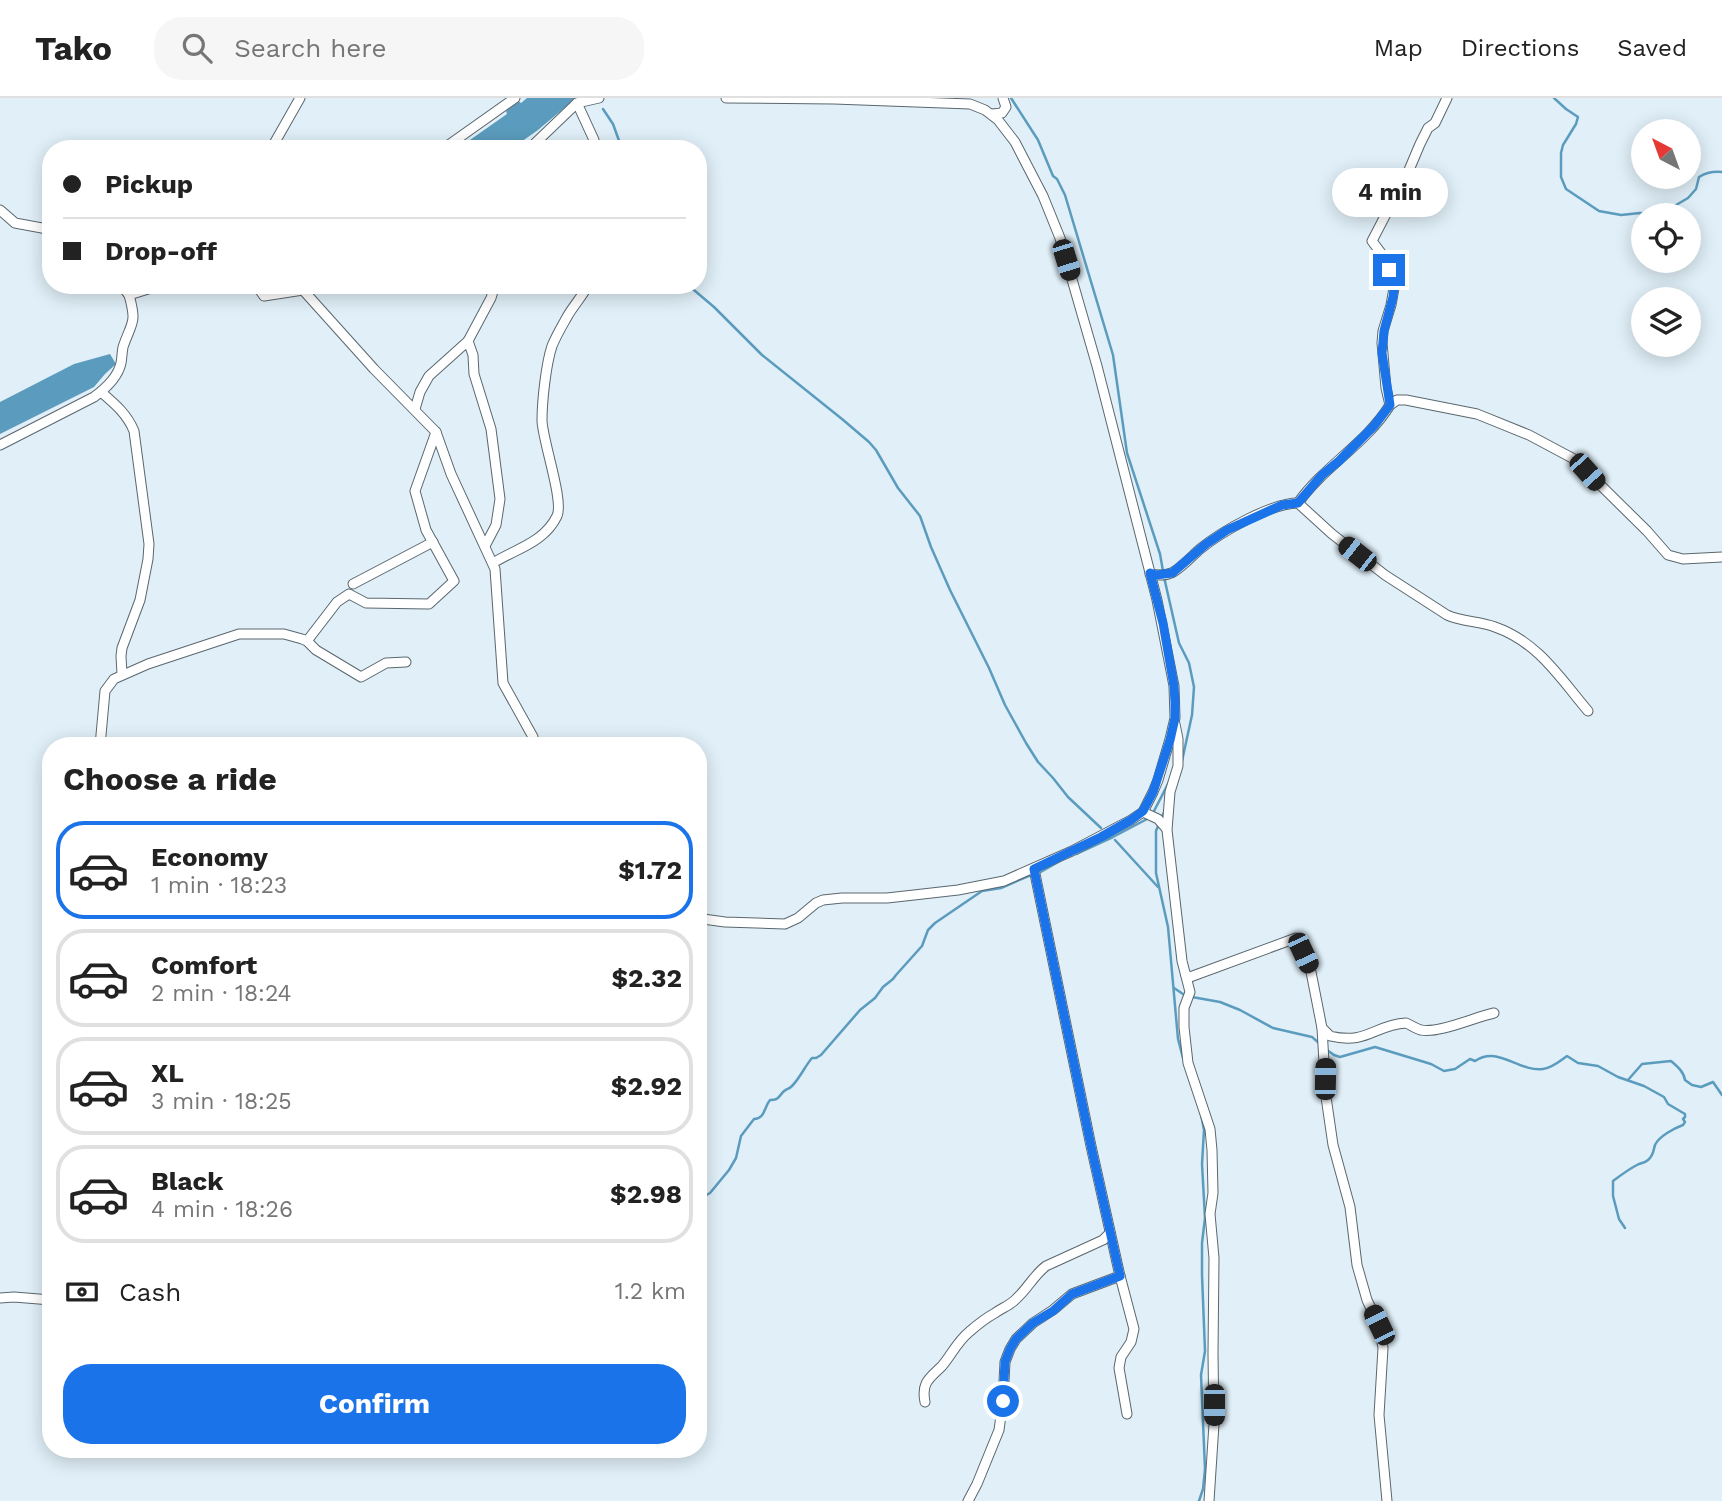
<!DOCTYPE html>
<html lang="en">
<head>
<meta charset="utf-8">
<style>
	:root { --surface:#fff; --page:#f6f6f6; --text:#222; --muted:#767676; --line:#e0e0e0; --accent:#1a73e8 }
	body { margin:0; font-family:"Work Sans",sans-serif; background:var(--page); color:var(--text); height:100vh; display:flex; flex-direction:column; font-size:26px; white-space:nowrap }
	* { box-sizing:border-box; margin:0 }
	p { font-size:23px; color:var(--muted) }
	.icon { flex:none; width:38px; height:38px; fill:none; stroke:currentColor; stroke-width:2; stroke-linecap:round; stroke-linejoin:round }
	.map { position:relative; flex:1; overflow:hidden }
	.side { position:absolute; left:42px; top:639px; width:665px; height:721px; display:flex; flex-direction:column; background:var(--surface); border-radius:28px; box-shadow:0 4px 18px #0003 }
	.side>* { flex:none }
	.hud { position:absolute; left:42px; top:42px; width:665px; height:154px; border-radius:28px; box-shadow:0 4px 18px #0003; display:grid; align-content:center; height:154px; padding:0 21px; background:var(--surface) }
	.needle { width:46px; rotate:319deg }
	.buttons { position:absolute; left:1631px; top:21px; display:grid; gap:14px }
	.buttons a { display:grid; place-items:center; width:70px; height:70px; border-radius:50%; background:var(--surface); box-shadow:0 4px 18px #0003; font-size:35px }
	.end { position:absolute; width:32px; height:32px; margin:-16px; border:9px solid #1a73e8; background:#fff; box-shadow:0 0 0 4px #fff }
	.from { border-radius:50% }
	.bubble { position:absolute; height:49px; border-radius:24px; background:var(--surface); box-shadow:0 4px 18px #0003; font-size:23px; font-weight:700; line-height:49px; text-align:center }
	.car { position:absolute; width:21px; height:42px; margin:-21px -10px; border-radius:9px; box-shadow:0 0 5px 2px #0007; background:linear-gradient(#222 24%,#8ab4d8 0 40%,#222 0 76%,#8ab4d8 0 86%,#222 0) }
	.hud b { display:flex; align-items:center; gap:24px; height:66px; font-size:26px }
	.hud b+b { border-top:2px solid var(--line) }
	.hud i { width:18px; height:18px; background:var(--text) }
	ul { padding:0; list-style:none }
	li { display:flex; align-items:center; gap:21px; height:98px; margin:0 14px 10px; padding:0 7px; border:4px solid var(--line); border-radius:28px }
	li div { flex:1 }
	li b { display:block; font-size:26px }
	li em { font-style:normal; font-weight:700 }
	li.selected { border-color:var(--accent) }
	li>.icon { width:63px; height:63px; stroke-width:1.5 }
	h2 { padding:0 21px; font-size:32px; line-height:84px }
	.pay { display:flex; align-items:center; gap:18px; height:77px; padding:0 21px; font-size:26px }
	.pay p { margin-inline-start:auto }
	.action { display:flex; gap:14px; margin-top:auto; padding:14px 21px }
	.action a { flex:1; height:80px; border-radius:28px; background:var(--accent); color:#fff; font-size:28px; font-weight:700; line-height:80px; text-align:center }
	header { display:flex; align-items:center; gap:42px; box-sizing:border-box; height:98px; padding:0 35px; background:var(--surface); border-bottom:2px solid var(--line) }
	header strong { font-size:33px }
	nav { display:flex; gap:38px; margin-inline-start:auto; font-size:24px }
	.search { width:490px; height:63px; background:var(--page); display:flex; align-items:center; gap:18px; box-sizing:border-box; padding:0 24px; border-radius:28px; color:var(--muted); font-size:26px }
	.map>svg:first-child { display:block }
	.water { fill:#5b9cbe }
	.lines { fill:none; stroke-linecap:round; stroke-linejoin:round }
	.stream { stroke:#5b9cbe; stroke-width:2.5 }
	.street-casing { stroke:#5a676e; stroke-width:11 }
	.street { stroke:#fff; stroke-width:9 }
	.route { stroke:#1a73e8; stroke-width:9 }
</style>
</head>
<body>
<header>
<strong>Tako</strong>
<div class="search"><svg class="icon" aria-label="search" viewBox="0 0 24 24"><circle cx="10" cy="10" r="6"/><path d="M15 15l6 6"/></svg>Search here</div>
<nav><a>Map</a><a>Directions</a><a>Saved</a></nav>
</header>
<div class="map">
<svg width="1722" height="1403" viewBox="0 0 1722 1403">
	<rect width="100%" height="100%" fill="#e0eff8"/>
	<g class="water">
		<polygon points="527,0 576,0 538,32 511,51 457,51 507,16 506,13 518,3 521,5"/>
		<polygon points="110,256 116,266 105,276 94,289 0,336 0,304 74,266"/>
	</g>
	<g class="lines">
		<g class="stream">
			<polyline points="1011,0 1038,42 1053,78 1057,81 1065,97 1113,257 1127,355 1160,456 1163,473"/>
			<path d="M1554 0 1566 11 1578 19 1576 26 1563 47 1561 55V79L1566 91 1599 113 1621 117 1640 115 1659 117 1688 100 1696 91 1699 79C1707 74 1713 73 1722 74"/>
			<polyline points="603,11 613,26 622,51"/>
			<polyline points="688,187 714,209 762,257 842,321 869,344 876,352 898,390 920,418 931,449 950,492 989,570 1005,607 1026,645 1038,664 1053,680 1068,699 1101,730"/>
			<polyline points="1164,479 1179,545 1189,565 1194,589 1192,617 1182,663"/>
			<polyline points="1165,712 1156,733 1156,775 1168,829 1178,941 1183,960"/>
			<polyline points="1153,715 1169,684"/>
			<polyline points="1115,742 1158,789"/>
			<polyline points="1076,756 1113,739 1149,720"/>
			<polyline points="1039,775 1060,763"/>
			<polyline points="1174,890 1186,898"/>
			<polyline points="1192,899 1220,904 1240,912 1273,930 1312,939 1319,945"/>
			<path d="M1327 952 1334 957 1340 959 1375 949 1431 966 1444 973 1455 971 1470 961 1475 963C1498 947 1518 974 1543 971 1552 970 1560 963 1567 958L1578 965 1598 968 1618 979 1644 988 1664 999 1668 1006 1685 1016V1019L1683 1021 1685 1024 1683 1027C1675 1030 1659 1038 1655 1047 1653 1053 1654 1057 1648 1062 1643 1066 1643 1064 1637 1067 1629 1071 1621 1077 1613 1083V1098L1619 1121 1625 1130"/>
			<path d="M1628 982 1642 966 1671 963C1677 968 1684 974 1685 982L1692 987 1701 989 1713 984 1722 997"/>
			<path d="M701 1100 710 1095 729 1072 736 1060 741 1038 754 1021C765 1021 764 1009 770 1002 778 1002 778 1000 783 994 788 989 787 993 792 988 800 980 805 968 812 960H816L821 957 860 912 875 900 883 889 893 881 896 877 922 848 928 832 935 825 982 793 1001 790 1031 777"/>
			<polyline points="1199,1403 1203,1391 1205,1371 1201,1277 1205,1253 1202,1177 1202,1145 1205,1120 1202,1066 1204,1032 1201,1016"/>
		</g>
		<defs>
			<g id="street">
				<polyline points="577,5 594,42 595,51"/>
				<polyline points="992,16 1002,15 1006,9 1003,0"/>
				<polyline points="271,51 300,0"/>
				<polyline points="443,51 515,0"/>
				<polyline points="529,51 577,5 599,0"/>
				<polyline points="0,112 15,125 42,130 51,134"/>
				<polyline points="121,187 129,197 161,187"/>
				<polyline points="256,187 264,198 303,192 374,271 436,334 451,376 495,471 503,585 533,639 534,648"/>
				<polyline points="468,243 491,200 495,187"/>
				<path d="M101 294C115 306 127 316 134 333L149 446 148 461 140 502 122 550 121 558 122 576"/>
				<polyline points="1390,307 1397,302 1406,302 1477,316 1529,337 1574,361 1647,433 1668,457 1683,461 1722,459"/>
				<polyline points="415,311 420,294 429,278 468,243 473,257 474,276 491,331 500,401 496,427 485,448"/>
				<path d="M0 347 94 299C105 291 118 279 121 265 122 260 122 254 123 249 132 223 137 226 129 197"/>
				<path d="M1298 405C1324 368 1366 346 1390 307L1386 290 1382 245 1383 233 1391 207 1394 190 1387 163 1372 143 1409 72 1420 46 1428 30 1435 25 1447 0"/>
				<path d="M493 465C515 451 544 445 557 418 564 403 543 344 542 323 542 303 546 266 552 248 556 238 562 228 567 219 573 208 582 199 588 187"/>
				<path d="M1150 476C1156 477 1165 478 1171 475 1178 473 1194 456 1200 451 1221 434 1271 405 1298 405L1332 436 1385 477 1447 517C1462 524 1479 523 1495 529 1538 544 1560 580 1588 613"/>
				<polyline points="353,486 433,444"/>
				<polyline points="307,543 337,504 349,496 366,505 429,506 454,483 426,432 415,393 436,334"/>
				<polyline points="1175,626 1178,641 1178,668 1170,694 1167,732 1182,863 1190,894 1184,910 1184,929 1188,965 1210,1031 1212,1052 1213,1095 1210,1116 1214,1160 1213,1256 1214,1326 1209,1403"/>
				<polyline points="100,648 105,593 114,581 148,566 239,536 284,536 302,541 307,543 316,552 361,579 386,565 406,564"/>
				<polyline points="1143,714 1158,721 1166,730"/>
				<polyline points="1034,771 1091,1048 1120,1178 1134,1231 1131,1244 1121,1259 1119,1270 1127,1316"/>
				<polyline points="698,818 703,821 725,824 785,826 798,820 816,805 823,802 842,800 887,800 914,797 958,792 1004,783 1072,753 1131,722 1143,714 1153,694 1158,682 1170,641 1175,620 1174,588 1157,502 1097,268 1060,140 1043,98 1015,44 998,22 985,12 970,6 834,1 726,0"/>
				<path d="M1186 877 1190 879 1296 840 1311 874 1322 930 1330 938C1367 947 1374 927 1406 925 1411 927 1416 931 1421 932 1438 936 1475 919 1494 915"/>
				<polyline points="1322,930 1326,999 1333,1047 1350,1109 1357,1167 1367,1202 1379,1227 1383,1250 1379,1317 1387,1403"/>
				<polyline points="0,1200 14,1199 51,1202"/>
				<path d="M925 1304C921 1284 930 1280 942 1268 952 1256 957 1244 969 1234 977 1227 986 1220 995 1215 1002 1210 1011 1207 1017 1200 1028 1190 1034 1177 1046 1168L1103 1142 1110 1135"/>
				<polyline points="968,1403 977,1386 999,1332 1003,1303 1005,1264 1010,1251 1016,1241 1033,1225 1053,1212 1072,1196 1120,1178"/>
			</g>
		</defs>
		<use href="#street" class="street-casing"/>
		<use href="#street" class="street"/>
	</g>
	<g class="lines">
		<polyline class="route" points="1003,1303 1005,1264 1010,1251 1016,1241 1033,1225 1053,1213 1072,1196 1120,1178 1091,1048 1034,771 1101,739 1131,722 1143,713 1153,694 1170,642 1175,620 1175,604 1174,588 1163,525 1150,475 1156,477 1172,475 1206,446 1227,432 1282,407 1298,405 1322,377 1339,363 1374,328 1390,307 1382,255 1384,233 1393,199 1394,190 1389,172"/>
	</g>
</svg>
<div class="buttons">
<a><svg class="needle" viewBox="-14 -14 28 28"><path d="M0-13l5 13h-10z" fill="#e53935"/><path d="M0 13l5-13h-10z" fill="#767676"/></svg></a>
<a><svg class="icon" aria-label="locate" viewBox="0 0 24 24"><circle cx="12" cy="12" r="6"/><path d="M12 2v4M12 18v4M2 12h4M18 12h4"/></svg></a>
<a><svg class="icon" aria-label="layers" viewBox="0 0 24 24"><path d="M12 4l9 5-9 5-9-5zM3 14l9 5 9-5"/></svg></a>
</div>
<i class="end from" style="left:1003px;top:1303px"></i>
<i class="end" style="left:1389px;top:172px"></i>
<div class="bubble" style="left:1332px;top:70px;width:116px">4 min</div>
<i class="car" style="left:1066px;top:162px;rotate:163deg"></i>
<i class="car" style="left:1587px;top:374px;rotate:138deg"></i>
<i class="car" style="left:1357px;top:456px;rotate:308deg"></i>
<i class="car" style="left:1303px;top:855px;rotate:155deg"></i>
<i class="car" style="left:1325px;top:981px;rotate:1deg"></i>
<i class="car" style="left:1379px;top:1227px;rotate:334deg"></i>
<i class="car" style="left:1214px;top:1307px;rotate:180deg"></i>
<div class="hud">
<b><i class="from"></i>Pickup</b>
<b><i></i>Drop-off</b>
</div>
<section class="side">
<h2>Choose a ride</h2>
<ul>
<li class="selected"><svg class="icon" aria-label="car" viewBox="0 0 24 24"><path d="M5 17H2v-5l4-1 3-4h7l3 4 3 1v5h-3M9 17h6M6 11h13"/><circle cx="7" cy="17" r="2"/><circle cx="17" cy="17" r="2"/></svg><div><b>Economy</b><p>1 min · 18:23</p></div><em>$1.72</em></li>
<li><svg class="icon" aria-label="car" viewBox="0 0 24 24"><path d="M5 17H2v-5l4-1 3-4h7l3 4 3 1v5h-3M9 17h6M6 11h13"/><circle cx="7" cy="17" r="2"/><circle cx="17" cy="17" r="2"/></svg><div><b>Comfort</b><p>2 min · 18:24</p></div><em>$2.32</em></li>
<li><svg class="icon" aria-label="car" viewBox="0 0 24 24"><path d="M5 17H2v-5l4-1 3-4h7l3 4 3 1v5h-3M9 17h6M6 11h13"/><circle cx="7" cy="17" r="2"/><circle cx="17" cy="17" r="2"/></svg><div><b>XL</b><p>3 min · 18:25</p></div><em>$2.92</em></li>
<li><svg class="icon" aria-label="car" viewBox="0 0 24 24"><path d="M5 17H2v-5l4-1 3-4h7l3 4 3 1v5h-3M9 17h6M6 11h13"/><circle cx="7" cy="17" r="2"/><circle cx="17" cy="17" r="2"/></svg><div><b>Black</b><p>4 min · 18:26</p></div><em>$2.98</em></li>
</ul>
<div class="pay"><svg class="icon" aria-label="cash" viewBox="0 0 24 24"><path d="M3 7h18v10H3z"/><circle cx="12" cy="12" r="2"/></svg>Cash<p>1.2 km</p></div>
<div class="action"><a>Confirm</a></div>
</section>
</div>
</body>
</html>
